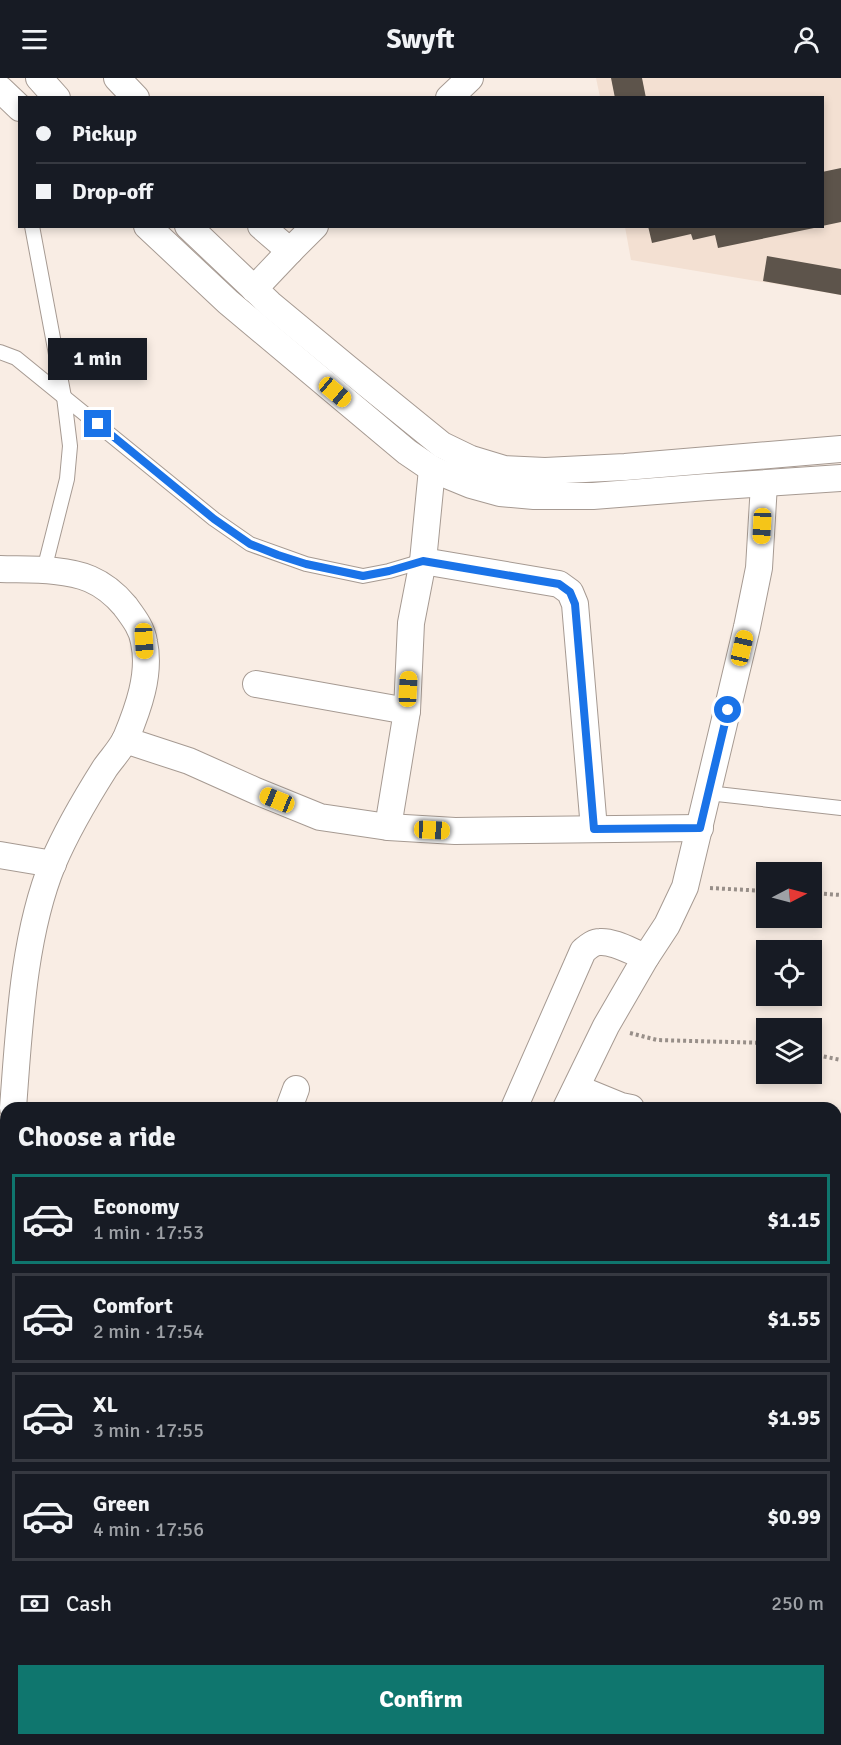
<!DOCTYPE html>
<html lang="en">
<head>
<meta charset="utf-8">
<style>
	:root { --surface:#171b24; --page:#20242c; --text:#f1f3f6; --muted:#9ea1a6; --line:#363941; --accent:#0f766e }
	body { margin:0; font-family:Signika,sans-serif; background:var(--page); color:var(--text); height:100vh; display:flex; flex-direction:column; font-size:22px; white-space:nowrap }
	* { box-sizing:border-box; margin:0 }
	p { font-size:20px; color:var(--muted) }
	.icon { flex:none; width:33px; height:33px; fill:none; stroke:currentColor; stroke-width:2; stroke-linecap:round; stroke-linejoin:round }
	.map { position:relative; flex:1; overflow:hidden }
	.drawer { position:absolute; left:0px; top:1024px; width:842px; height:644px; display:flex; flex-direction:column; background:var(--surface); border-radius:18px 18px 0 0; box-shadow:0 3px 9px #0003 }
	.drawer>* { flex:none }
	.top-card { position:absolute; left:18px; top:18px; width:806px; height:132px; border-radius:0px; box-shadow:0 3px 9px #0003; display:grid; align-content:center; height:132px; padding:0 18px; background:var(--surface) }
	.needle { width:39px; rotate:84deg }
	.controls { position:absolute; left:756px; top:784px; display:grid; gap:12px }
	.controls a { display:grid; place-items:center; width:66px; height:66px; border-radius:0px; background:var(--surface); box-shadow:0 3px 9px #0003; font-size:30px }
	.end { position:absolute; width:27px; height:27px; margin:-14px; border:8px solid #1a73e8; background:#fff; box-shadow:0 0 0 3px #fff }
	.from { border-radius:50% }
	.bubble { position:absolute; height:42px; border-radius:0px; background:var(--surface); box-shadow:0 3px 9px #0003; font-size:20px; font-weight:700; line-height:42px; text-align:center }
	.car { position:absolute; width:18px; height:36px; margin:-18px -9px; border-radius:8px; box-shadow:0 0 4px 2px #0007; background:linear-gradient(#f5c518 24%,#345 0 40%,#f5c518 0 76%,#345 0 86%,#f5c518 0) }
	.top-card b { display:flex; align-items:center; gap:21px; height:57px; font-size:22px }
	.top-card b+b { border-top:2px solid var(--line) }
	.top-card i { width:15px; height:15px; background:var(--text) }
	ul { padding:0; list-style:none }
	li { display:flex; align-items:center; gap:18px; height:90px; margin:0 12px 9px; padding:0 6px; border:3px solid var(--line); border-radius:0px }
	li div { flex:1 }
	li b { display:block; font-size:22px }
	li em { font-style:normal; font-weight:700 }
	li.active { border-color:var(--accent) }
	li>.icon { width:54px; height:54px; stroke-width:1.5 }
	h2 { padding:0 18px; font-size:27px; line-height:72px }
	.pay { display:flex; align-items:center; gap:15px; height:66px; padding:0 18px; font-size:22px }
	.pay p { margin-inline-start:auto }
	.primary-button { display:flex; gap:12px; margin-top:auto; padding:12px 18px }
	.primary-button a { flex:1; height:69px; border-radius:0px; background:var(--accent); color:#fff; font-size:24px; font-weight:700; line-height:69px; text-align:center }
	header { display:flex; justify-content:space-between; align-items:center; height:78px; padding:0 18px; background:var(--surface); font-size:27px; font-weight:700 }
	.map>svg:first-child { display:block }
	.built { fill:#f3e0d2 }
	.building { fill:#5d544b }
	.lines { fill:none; stroke-linecap:round; stroke-linejoin:round }
	.service-casing { stroke:#a69a92; stroke-width:16 }
	.minor-casing { stroke:#a69a92; stroke-width:28 }
	.path { stroke:#988f89; stroke-width:4; stroke-dasharray:3 3; stroke-linecap:butt }
	.service { stroke:#fff; stroke-width:14 }
	.minor { stroke:#fff; stroke-width:26 }
	.route { stroke:#1a73e8; stroke-width:8 }
</style>
</head>
<body>
<header><svg class="icon" aria-label="menu" viewBox="0 0 24 24"><path d="M4 6h16M4 12h16M4 18h16"/></svg>Swyft<svg class="icon" aria-label="person" viewBox="0 0 24 24"><circle cx="12" cy="8" r="4"/><path d="M4 21q1-7 8-7t8 7"/></svg></header>
<div class="map">
<svg width="841" height="1667" viewBox="0 0 841 1667">
	<rect width="100%" height="100%" fill="#f9ede4"/>
	<polygon class="built" points="596,0 841,0 841,217 631,182 625,149 822,148 822,20 600,19"/>
	<g class="building">
		<polygon points="611,0 642,0 646,20 615,20"/>
		<polygon points="841,90 841,144 822,148 822,94"/>
		<polygon points="648,148 814,148 814,150 718,170 715,157 693,162 691,156 652,165"/>
		<polygon points="767,178 841,191 841,217 763,203"/>
	</g>
	<g class="lines">
		<defs>
			<g id="service">
				<polyline points="32,148 64,319 70,368 67,401 44,492"/>
				<polyline points="0,274 16,280 214,441 250,466 306,486 363,498 389,493 423,483"/>
				<polyline points="708,715 841,730"/>
				<polyline points="836,1106 841,1107"/>
			</g>
			<g id="minor">
				<polyline points="39,0 57,20"/>
				<polyline points="117,0 136,20"/>
				<polyline points="0,11 20,30"/>
				<polyline points="449,20 470,0"/>
				<polyline points="147,148 228,224 407,374 432,391 471,407 500,415 534,418 593,418 707,409 841,400"/>
				<polyline points="188,148 270,226 346,289 442,367 471,381 504,391 545,393 625,389 841,371"/>
				<polyline points="261,148 290,173 315,148"/>
				<polyline points="254,211 290,173"/>
				<polyline points="423,483 559,506 570,514 575,526 594,751"/>
				<path d="M0 491C27 492 65 490 90 501 104 507 115 516 125 528 133 539 142 550 144 564 151 596 138 631 126 660 121 671 112 680 105 690 86 720 67 752 53 785 23 858 19 952 13 1030"/>
				<polyline points="256,606 407,633"/>
				<polyline points="125,662 189,683 256,713 320,739 388,749 455,753 700,750"/>
				<polyline points="388,749 407,633 411,545 423,483 432,391"/>
				<polyline points="0,777 53,786"/>
				<polyline points="577,1010 621,1028 631,1030"/>
				<polyline points="289,1030 296,1011"/>
				<path d="M514 1030 583 873C588 869 593 864 600 864 614 863 632 874 646 879"/>
				<polyline points="566,1030 606,948 646,879 667,847 685,809 747,549 759,490 764,406"/>
				<polyline points="836,1053 841,1053"/>
				<polyline points="0,1121 6,1103"/>
				<polyline points="0,1545 6,1548"/>
				<polyline points="478,1662 485,1665 497,1667"/>
				<polyline points="430,1667 431,1662"/>
			</g>
		</defs>
		<use href="#service" class="service-casing"/>
		<use href="#minor" class="minor-casing"/>
		<g class="path">
			<polyline points="710,810 766,813"/>
			<polyline points="812,815 841,817"/>
			<polyline points="630,955 657,962 766,965"/>
			<polyline points="812,976 841,982"/>
			<polyline points="836,1448 841,1445"/>
		</g>
		<use href="#service" class="service"/>
		<use href="#minor" class="minor"/>
	</g>
	<g class="lines">
		<polyline class="route" points="98,346 214,441 250,466 278,477 306,486 363,498 389,493 423,483 559,506 570,514 575,526 594,751 700,750 728,632"/>
	</g>
</svg>
<div class="controls">
<a><svg class="needle" viewBox="-14 -14 28 28"><path d="M0-13l5 13h-10z" fill="#e53935"/><path d="M0 13l5-13h-10z" fill="#9ea1a6"/></svg></a>
<a><svg class="icon" aria-label="locate" viewBox="0 0 24 24"><circle cx="12" cy="12" r="6"/><path d="M12 2v4M12 18v4M2 12h4M18 12h4"/></svg></a>
<a><svg class="icon" aria-label="layers" viewBox="0 0 24 24"><path d="M12 4l9 5-9 5-9-5zM3 14l9 5 9-5"/></svg></a>
</div>
<i class="end from" style="left:728px;top:632px"></i>
<i class="end" style="left:98px;top:346px"></i>
<div class="bubble" style="left:48px;top:260px;width:99px">1 min</div>
<i class="car" style="left:335px;top:314px;rotate:130deg"></i>
<i class="car" style="left:762px;top:448px;rotate:183deg"></i>
<i class="car" style="left:144px;top:563px;rotate:177deg"></i>
<i class="car" style="left:742px;top:570px;rotate:13deg"></i>
<i class="car" style="left:408px;top:611px;rotate:3deg"></i>
<i class="car" style="left:277px;top:722px;rotate:292deg"></i>
<i class="car" style="left:432px;top:752px;rotate:93deg"></i>
<div class="top-card">
<b><i class="from"></i>Pickup</b>
<b><i></i>Drop-off</b>
</div>
<section class="drawer">
<h2>Choose a ride</h2>
<ul>
<li class="active"><svg class="icon" aria-label="car" viewBox="0 0 24 24"><path d="M5 17H2v-5l4-1 3-4h7l3 4 3 1v5h-3M9 17h6M6 11h13"/><circle cx="7" cy="17" r="2"/><circle cx="17" cy="17" r="2"/></svg><div><b>Economy</b><p>1 min · 17:53</p></div><em>$1.15</em></li>
<li><svg class="icon" aria-label="car" viewBox="0 0 24 24"><path d="M5 17H2v-5l4-1 3-4h7l3 4 3 1v5h-3M9 17h6M6 11h13"/><circle cx="7" cy="17" r="2"/><circle cx="17" cy="17" r="2"/></svg><div><b>Comfort</b><p>2 min · 17:54</p></div><em>$1.55</em></li>
<li><svg class="icon" aria-label="car" viewBox="0 0 24 24"><path d="M5 17H2v-5l4-1 3-4h7l3 4 3 1v5h-3M9 17h6M6 11h13"/><circle cx="7" cy="17" r="2"/><circle cx="17" cy="17" r="2"/></svg><div><b>XL</b><p>3 min · 17:55</p></div><em>$1.95</em></li>
<li><svg class="icon" aria-label="car" viewBox="0 0 24 24"><path d="M5 17H2v-5l4-1 3-4h7l3 4 3 1v5h-3M9 17h6M6 11h13"/><circle cx="7" cy="17" r="2"/><circle cx="17" cy="17" r="2"/></svg><div><b>Green</b><p>4 min · 17:56</p></div><em>$0.99</em></li>
</ul>
<div class="pay"><svg class="icon" aria-label="cash" viewBox="0 0 24 24"><path d="M3 7h18v10H3z"/><circle cx="12" cy="12" r="2"/></svg>Cash<p>250 m</p></div>
<div class="primary-button"><a>Confirm</a></div>
</section>
</div>
</body>
</html>
